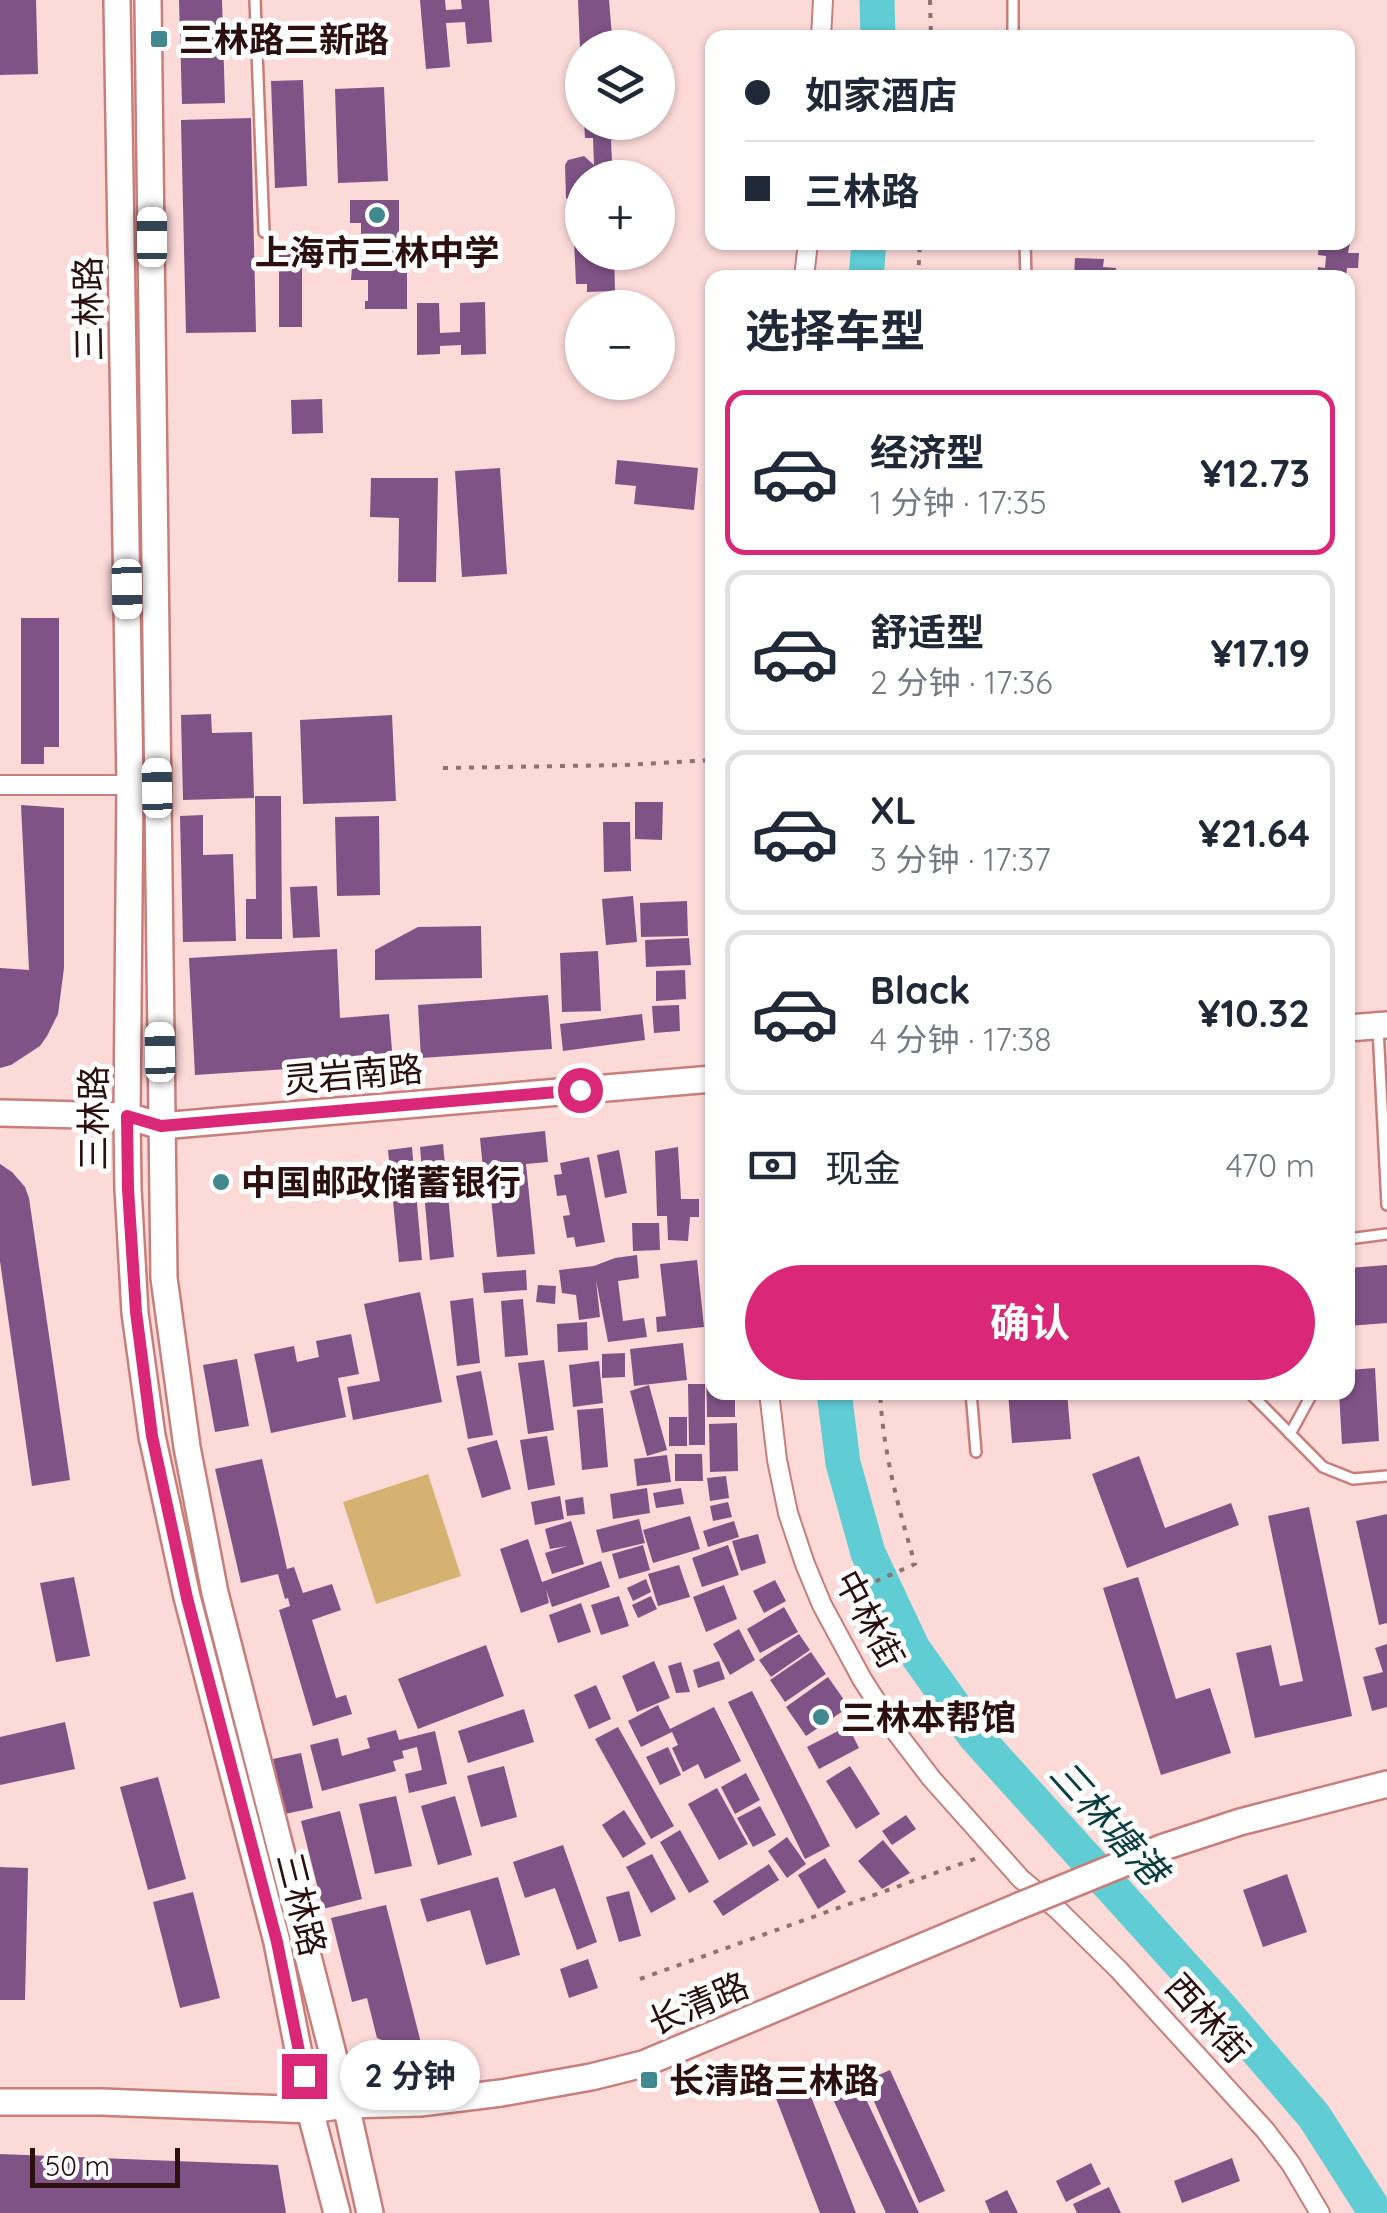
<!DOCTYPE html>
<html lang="zh">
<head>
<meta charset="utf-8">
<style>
	:root { --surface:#fff; --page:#f6f6f7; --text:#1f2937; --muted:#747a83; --line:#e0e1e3; --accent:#db2777 }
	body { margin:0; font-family:Quicksand,"Noto Sans SC",sans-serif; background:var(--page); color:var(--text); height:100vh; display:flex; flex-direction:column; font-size:38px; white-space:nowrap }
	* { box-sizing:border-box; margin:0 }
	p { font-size:32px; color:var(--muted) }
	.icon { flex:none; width:55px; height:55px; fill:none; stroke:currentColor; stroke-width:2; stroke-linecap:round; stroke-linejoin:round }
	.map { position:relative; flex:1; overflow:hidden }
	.side { position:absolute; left:705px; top:270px; width:650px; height:1130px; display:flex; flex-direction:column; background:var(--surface); border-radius:20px; box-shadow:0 2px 8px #0004 }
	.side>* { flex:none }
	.guide { position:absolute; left:705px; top:30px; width:650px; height:220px; border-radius:20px; box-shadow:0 2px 8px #0004; display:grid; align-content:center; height:220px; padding:0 40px; background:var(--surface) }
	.controls { position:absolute; left:565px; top:30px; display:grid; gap:20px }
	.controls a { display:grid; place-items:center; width:110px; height:110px; border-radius:50%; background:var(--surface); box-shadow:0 2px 8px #0004; font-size:50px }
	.scale { position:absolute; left:30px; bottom:25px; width:150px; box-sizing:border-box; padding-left:10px; border:5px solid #2c1010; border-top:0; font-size:28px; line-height:35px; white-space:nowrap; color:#2c1010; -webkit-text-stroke:8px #fff; paint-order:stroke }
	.end { position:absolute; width:45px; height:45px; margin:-22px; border:12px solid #db2777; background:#fff; box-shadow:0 0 0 5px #fff }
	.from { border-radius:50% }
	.bubble { position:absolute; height:70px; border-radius:35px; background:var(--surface); box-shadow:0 2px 8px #0004; font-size:32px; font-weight:700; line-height:70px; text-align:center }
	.car { position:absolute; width:30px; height:60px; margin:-30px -15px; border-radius:12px; box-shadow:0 0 8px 2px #0007; background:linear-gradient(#fff 24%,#345 0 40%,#fff 0 76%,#345 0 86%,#fff 0) }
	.guide b { display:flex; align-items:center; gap:35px; height:95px; font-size:38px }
	.guide b+b { border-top:2px solid var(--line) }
	.guide i { width:25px; height:25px; background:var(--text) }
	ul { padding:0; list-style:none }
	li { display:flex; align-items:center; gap:30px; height:165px; margin:0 20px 15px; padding:0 20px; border:5px solid var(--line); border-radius:20px }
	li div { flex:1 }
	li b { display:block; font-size:38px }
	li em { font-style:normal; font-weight:700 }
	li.active { border-color:var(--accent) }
	li>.icon { width:90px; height:90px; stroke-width:1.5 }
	h2 { padding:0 40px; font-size:45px; line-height:120px }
	.pay { display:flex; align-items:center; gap:25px; height:110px; padding:0 40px; font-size:38px }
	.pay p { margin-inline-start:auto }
	.cta { display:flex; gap:20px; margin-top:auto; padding:20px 40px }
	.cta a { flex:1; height:115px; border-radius:60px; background:var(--accent); color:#fff; font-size:40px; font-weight:700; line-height:115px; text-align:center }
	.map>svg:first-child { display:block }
	.green { fill:#d5b271 }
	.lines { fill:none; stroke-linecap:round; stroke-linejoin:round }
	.river { stroke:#60ccd4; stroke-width:35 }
	.building { fill:#7f5386 }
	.lane-casing { stroke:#c87e7b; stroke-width:14 }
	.street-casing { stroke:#c87e7b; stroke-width:22 }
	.secondary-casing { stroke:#c87e7b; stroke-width:30 }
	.path { stroke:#8f7170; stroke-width:4; stroke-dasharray:5 8; stroke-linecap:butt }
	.lane { stroke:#fff; stroke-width:9 }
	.street { stroke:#fff; stroke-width:18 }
	.secondary { stroke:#fff; stroke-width:25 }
	.secondary-bridge-casing { stroke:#c87e7b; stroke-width:30; stroke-linecap:butt }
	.secondary-bridge { stroke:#fff; stroke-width:25 }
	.route { stroke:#db2777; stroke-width:12 }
	.poi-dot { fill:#41898f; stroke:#fff; stroke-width:4 }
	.labels { text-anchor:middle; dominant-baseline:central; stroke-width:10; stroke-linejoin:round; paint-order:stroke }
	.poi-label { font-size:35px; font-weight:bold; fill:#2c1010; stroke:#fff; text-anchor:start }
	.street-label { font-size:35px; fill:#2c1010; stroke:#fff }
	.water-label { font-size:38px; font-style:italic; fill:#093e41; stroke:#fff }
</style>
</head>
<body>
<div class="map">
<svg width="1387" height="2213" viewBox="0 0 1387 2213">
	<rect width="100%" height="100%" fill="#fbdad8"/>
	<polygon class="green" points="428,1474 461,1576 376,1604 343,1502"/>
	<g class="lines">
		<g class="river">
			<polyline points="877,0 878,38"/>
			<polyline points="866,278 869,242"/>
			<polyline points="834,1392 843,1463 868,1553 913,1649 975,1736 1220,2007 1314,2116 1376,2213"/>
		</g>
	</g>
	<g class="building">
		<polygon points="0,0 36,0 38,74 0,75"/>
		<polygon points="179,0 222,0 225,103 182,104"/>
		<polygon points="420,0 445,0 446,10 462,9 461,0 489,0 492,42 467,44 465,22 446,23 450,67 426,69"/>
		<polygon points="578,0 609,0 613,48 580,48"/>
		<polygon points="303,80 307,186 275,188 271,81"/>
		<polygon points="384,87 388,181 338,183 335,89"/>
		<polygon points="251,118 256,332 186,333 181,120"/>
		<polygon points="584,122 618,122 619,139 611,140 612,162 618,163 619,178 582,178 582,210 572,211 571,202 566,198 565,165 568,160 584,156 594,165 593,138 585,138"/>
		<polygon points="350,200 399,200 399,257 407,257 407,309 365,309 365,301 368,301 368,280 351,280 352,268 361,266 361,223 350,223"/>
		<polygon points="582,239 582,252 614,252 615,291 587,292 587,284 576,284 574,240"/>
		<rect x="279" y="241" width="23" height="86"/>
		<polygon points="1319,242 1350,242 1348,253 1359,253 1358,268 1347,268 1346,278 1317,278 1318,267 1325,268 1326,256 1318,255"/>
		<polygon points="1075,258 1104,259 1103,267 1116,268 1115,278 1074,278"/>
		<polygon points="485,302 486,354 461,355 461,345 440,346 440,354 417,355 417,303 439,303 440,333 460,332 460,303"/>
		<polygon points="322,399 323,433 292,434 291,400"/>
		<polygon points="617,460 698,468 694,510 634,504 636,486 615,484"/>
		<polygon points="500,468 507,574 462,577 455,471"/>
		<polygon points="371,478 438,478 436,582 398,582 399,518 370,517"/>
		<polygon points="21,618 59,618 59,747 44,747 44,764 21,764"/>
		<polygon points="211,714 212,733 252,732 254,798 183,800 181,715"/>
		<polygon points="392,715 396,801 303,804 300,720"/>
		<polygon points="255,796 281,796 282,939 246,939 246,899 256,899"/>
		<polygon points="635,802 663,802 662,840 635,839"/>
		<polygon points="21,805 64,808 64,968 58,1014 47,1036 40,1046 11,1065 0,1068 0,968 29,970"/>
		<polygon points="203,815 203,855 233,854 236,941 183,942 180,816"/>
		<polygon points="379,816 380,895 337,896 335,817"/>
		<polygon points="603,822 630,822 631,871 604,872"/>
		<polygon points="317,886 320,937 293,938 290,887"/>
		<polygon points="633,896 637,942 606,945 602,899"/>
		<polygon points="687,901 688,936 641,937 640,903"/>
		<polygon points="481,926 482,978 375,980 375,950 418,927"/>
		<polygon points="689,938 691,965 646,967 645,940"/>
		<polygon points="337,949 340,1018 389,1014 393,1062 195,1075 189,958"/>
		<polygon points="598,951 601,1011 562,1012 560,953"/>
		<polygon points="685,970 686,999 656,1001 656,971"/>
		<polygon points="548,995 552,1049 421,1058 418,1005"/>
		<polygon points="679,1005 680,1031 654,1033 652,1006"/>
		<polygon points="642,1014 645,1040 563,1051 560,1024"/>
		<polygon points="545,1131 548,1162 526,1164 535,1254 497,1257 488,1168 483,1169 480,1138"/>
		<polygon points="443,1144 454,1257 430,1260 420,1147"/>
		<polygon points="412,1147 422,1260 399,1262 388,1150"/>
		<polygon points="678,1147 681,1199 699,1199 699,1217 690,1217 688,1241 668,1240 667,1216 657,1216 655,1151"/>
		<polygon points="619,1150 627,1193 605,1198 597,1155"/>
		<polygon points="589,1157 605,1242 576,1247 574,1237 567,1238 563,1216 570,1215 566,1195 557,1196 554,1175 562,1174 560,1163"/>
		<polygon points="0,1164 12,1172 25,1187 29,1198 70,1480 32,1486 0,1261"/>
		<polygon points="632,1223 659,1223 660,1250 633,1251"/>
		<polygon points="637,1255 639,1278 618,1281 623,1321 644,1318 647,1337 608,1342 596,1280 600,1317 579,1320 576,1295 562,1293 559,1270 594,1266 615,1258"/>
		<polygon points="697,1260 704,1327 657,1332 656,1317 666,1316 660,1264"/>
		<polygon points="1387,1265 1387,1323 1348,1326 1348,1268"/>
		<polygon points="526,1270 527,1290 484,1293 482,1273"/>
		<polygon points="538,1285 556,1286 555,1304 536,1302"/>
		<polygon points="420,1292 442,1402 353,1420 347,1387 380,1381 364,1304"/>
		<polygon points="473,1298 480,1363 457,1366 450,1301"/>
		<polygon points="523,1299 528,1355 505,1357 501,1301"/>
		<polygon points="587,1322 588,1350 558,1352 557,1324"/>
		<polygon points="351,1334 359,1374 338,1378 346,1417 271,1433 254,1354 294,1346 297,1362 319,1357 316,1341"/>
		<polygon points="683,1343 687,1380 634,1386 630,1349"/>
		<polygon points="625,1353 625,1377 602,1378 602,1354"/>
		<polygon points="237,1359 249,1426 215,1432 203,1365"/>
		<polygon points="544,1360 554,1430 528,1434 518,1363"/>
		<polygon points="599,1361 603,1403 573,1407 569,1365"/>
		<polygon points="712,1361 712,1392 735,1392 735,1417 707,1417 706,1362"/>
		<polygon points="1375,1368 1379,1441 1342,1444 1339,1392 1348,1392 1348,1370"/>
		<polygon points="481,1371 493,1435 468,1439 456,1376"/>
		<polygon points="688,1384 705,1384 705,1445 689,1445"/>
		<polygon points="649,1385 667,1450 647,1456 630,1391"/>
		<polygon points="1008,1392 1067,1392 1071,1439 1012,1443"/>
		<polygon points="603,1408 608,1467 582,1470 577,1410"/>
		<rect x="669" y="1417" width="18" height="29"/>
		<polygon points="737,1423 738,1471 710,1472 709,1424"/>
		<polygon points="547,1436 555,1485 528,1490 520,1440"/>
		<polygon points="497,1440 511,1489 482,1498 467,1448"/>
		<polygon points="675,1454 702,1454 703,1481 675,1481"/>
		<polygon points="667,1455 671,1482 637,1486 634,1459"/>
		<polygon points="1139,1456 1165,1528 1231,1503 1239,1525 1127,1568 1092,1474"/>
		<polygon points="262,1459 287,1569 294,1567 303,1593 332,1584 341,1610 312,1620 336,1698 346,1695 352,1714 313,1726 279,1610 290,1606 288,1598 285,1599 278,1574 241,1583 215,1469"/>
		<polygon points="726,1476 729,1498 710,1501 707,1478"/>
		<polygon points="647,1488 650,1513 613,1519 610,1494"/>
		<polygon points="681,1488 684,1504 656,1508 653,1493"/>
		<polygon points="560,1496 564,1519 535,1525 531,1502"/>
		<polygon points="583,1497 585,1514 567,1516 565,1500"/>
		<polygon points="728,1502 732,1517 713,1521 710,1506"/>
		<polygon points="1309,1507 1352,1716 1255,1738 1236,1653 1271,1645 1280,1686 1303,1681 1268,1516"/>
		<polygon points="1387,1514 1387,1623 1379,1625 1356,1521"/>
		<polygon points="690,1516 700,1549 653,1563 643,1530"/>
		<polygon points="639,1519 645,1543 602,1553 596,1530"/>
		<polygon points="571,1521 584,1564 552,1574 545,1553 567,1546 550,1549 545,1529"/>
		<polygon points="734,1521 739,1537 708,1547 703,1531"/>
		<polygon points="758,1534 766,1563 741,1571 732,1541"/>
		<polygon points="528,1539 542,1582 601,1561 610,1587 552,1607 546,1589 549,1603 521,1613 500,1549"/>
		<polygon points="643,1545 650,1570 619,1579 612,1554"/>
		<polygon points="728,1545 739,1575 702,1587 692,1558"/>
		<polygon points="679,1565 690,1597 658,1606 648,1574"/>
		<polygon points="74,1577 90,1656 56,1662 40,1583"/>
		<polygon points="1138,1577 1176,1699 1210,1688 1231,1753 1161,1775 1103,1588"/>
		<polygon points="646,1579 651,1592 633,1601 627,1588"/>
		<polygon points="775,1580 786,1601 764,1613 753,1591"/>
		<polygon points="724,1585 737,1619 706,1632 693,1597"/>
		<polygon points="619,1596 629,1626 601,1635 591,1605"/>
		<polygon points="651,1596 657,1609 638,1618 632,1605"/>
		<polygon points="581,1603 591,1632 558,1643 549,1615"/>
		<polygon points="784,1607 798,1632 760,1653 747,1629"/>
		<polygon points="739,1629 755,1660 730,1675 713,1644"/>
		<polygon points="799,1634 810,1650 771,1677 759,1660"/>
		<polygon points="1387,1644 1387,1707 1372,1711 1363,1677 1383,1672 1375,1648"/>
		<polygon points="486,1645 504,1696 418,1729 398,1679"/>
		<polygon points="811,1652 826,1674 785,1702 770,1680"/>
		<polygon points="654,1661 670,1698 637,1712 622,1676"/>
		<polygon points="719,1661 725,1679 698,1688 693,1670"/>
		<polygon points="681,1662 690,1692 676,1693 668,1666"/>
		<polygon points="828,1677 849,1707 806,1736 786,1707"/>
		<polygon points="596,1685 611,1719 589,1729 574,1695"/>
		<polygon points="752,1691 830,1846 805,1859 728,1702"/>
		<polygon points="658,1705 670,1729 714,1707 741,1761 705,1779 698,1764 683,1772 672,1748 678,1745 672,1732 641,1747 628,1721"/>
		<polygon points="524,1709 534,1742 468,1763 458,1731"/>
		<polygon points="65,1722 75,1769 0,1785 0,1737"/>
		<polygon points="848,1726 859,1748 819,1769 807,1747"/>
		<polygon points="618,1727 674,1826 651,1839 595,1739"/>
		<polygon points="396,1730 399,1740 435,1731 447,1784 409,1793 405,1774 422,1770 417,1747 402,1751 404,1758 393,1761 396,1771 322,1791 310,1745 338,1738 342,1756 370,1748 367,1738"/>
		<polygon points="668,1747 681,1775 660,1785 646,1757"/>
		<polygon points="301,1753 313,1808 285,1814 273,1759"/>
		<polygon points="504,1766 517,1817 481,1827 467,1776"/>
		<polygon points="850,1766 880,1814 856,1829 826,1781"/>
		<polygon points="746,1773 760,1800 735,1814 721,1787"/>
		<polygon points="158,1777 186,1879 148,1890 120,1787"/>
		<polygon points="717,1788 748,1844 719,1860 688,1804"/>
		<polygon points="396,1796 412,1866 375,1874 359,1804"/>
		<polygon points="455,1796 472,1855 438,1865 421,1806"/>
		<polygon points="760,1806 776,1835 753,1847 737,1818"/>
		<polygon points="624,1810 646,1844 623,1858 602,1825"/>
		<polygon points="340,1811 362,1899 323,1909 301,1821"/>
		<polygon points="906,1815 916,1829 892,1845 882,1831"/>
		<polygon points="680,1830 709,1882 689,1893 660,1842"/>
		<polygon points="787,1837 806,1864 787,1878 768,1851"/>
		<polygon points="883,1840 910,1873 882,1889 858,1861"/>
		<polygon points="563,1845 597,1942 577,1950 555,1888 525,1898 513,1862"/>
		<polygon points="652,1854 676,1899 651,1913 626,1867"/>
		<polygon points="825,1858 846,1892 818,1909 798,1875"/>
		<polygon points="769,1864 779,1880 723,1916 713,1901"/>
		<polygon points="0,1867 28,1868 25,2000 0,2000"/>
		<polygon points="1287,1874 1307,1932 1263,1947 1243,1890"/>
		<polygon points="498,1877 520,1955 486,1965 470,1910 427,1922 420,1899"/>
		<polygon points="629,1891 641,1936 619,1942 606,1897"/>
		<polygon points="193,1892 220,1998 180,2008 153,1902"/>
		<polygon points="386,1905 421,2043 407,2047 396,2046 377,2038 367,1998 352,2002 331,1918"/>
		<polygon points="588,1959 598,1988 569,1998 560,1969"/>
		<polygon points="800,2068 856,2213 820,2213 769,2080"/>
		<polygon points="890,2070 945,2191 919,2203 865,2081"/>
		<polygon points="859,2084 919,2213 886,2213 832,2097"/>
		<polygon points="0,2154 278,2165 286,2213 0,2213"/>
		<polygon points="1232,2158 1240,2181 1182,2203 1174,2181"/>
		<polygon points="1091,2163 1101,2184 1066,2202 1056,2181"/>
		<polygon points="1109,2187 1121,2213 1077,2213 1073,2204"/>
		<polygon points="1007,2190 1018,2213 990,2213 985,2201"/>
	</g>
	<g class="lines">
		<defs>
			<g id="lane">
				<polyline points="255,0 264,232"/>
				<polyline points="1013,0 1013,38"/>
				<polyline points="1025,242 1026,278"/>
				<polyline points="1378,1028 1387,1205"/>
				<polyline points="1348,1239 1387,1234"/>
				<polyline points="971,1392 976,1452"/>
				<polyline points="1249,1392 1323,1467 1353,1479 1387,1476"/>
				<polyline points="1290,1434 1313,1392"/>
			</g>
			<g id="street">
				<polyline points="821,38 823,0"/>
				<polyline points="804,278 808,242"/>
				<polyline points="0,785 130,785"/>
				<polyline points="769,1392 777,1460 788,1513 805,1564 822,1605 862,1679 896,1732 931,1778 1021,1879 1057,1909 1119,1970 1265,2130 1291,2164 1320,2213"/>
			</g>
			<g id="secondary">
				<polyline points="117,0 130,785 127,1116 128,1189 135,1313 152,1436 187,1597 277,1942 310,2110 337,2213"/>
				<polyline points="148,0 164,1278 187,1447 215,1593 346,2105 370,2213"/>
				<polyline points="1348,1028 1387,1025"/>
				<polyline points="0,1113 127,1116 161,1126 712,1079"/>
				<polyline points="1164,1847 1240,1822 1387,1784"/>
				<polyline points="0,2102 102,2102 310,2110 346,2105 420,2103 501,2093 591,2077 643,2064 1019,1906"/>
			</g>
		</defs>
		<use href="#lane" class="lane-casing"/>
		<use href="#street" class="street-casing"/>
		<use href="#secondary" class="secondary-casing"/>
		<g class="path">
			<polyline points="930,0 931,38"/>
			<polyline points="918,278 920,242"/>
			<polyline points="443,768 624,765 712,760"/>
			<path d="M840 1597 915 1564C898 1507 883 1452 880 1392"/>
			<polyline points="640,1979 980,1857"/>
		</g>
		<use href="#lane" class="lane"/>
		<use href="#street" class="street"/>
		<use href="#secondary" class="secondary"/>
		<defs>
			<polyline id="secondary-bridge" points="1019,1906 1164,1847"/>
		</defs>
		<use href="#secondary-bridge" class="secondary-bridge-casing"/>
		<use href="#secondary-bridge" class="secondary-bridge"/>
	</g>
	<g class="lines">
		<polyline class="route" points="304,2076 277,1942 187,1598 152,1436 136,1312 128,1189 127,1116 161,1126 580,1090"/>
	</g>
	<g class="poi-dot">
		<rect x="149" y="29" width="20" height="20" rx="5"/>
		<circle cx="377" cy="215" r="10"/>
		<circle cx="221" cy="1182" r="10"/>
		<circle cx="821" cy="1717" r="10"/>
		<rect x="639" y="2070" width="20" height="20" rx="5"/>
	</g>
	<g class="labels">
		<g class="poi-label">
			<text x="179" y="39">三林路三新路</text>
			<text x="377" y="252" text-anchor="middle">上海市三林中学</text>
			<text x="241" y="1182">中国邮政储蓄银行</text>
			<text x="841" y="1717">三林本帮馆</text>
			<text x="669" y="2080">长清路三林路</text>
		</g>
		<g class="street-label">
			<text transform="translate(88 309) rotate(-91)">三林路</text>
			<text transform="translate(353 1074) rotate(-5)">灵岩南路</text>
			<text transform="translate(93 1118) rotate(-90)">三林路</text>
			<text transform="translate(870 1619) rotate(62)">中林街</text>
			<text transform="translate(302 1904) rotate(76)">三林路</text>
			<text transform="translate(698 2003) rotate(-23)">长清路</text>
			<text transform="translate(1208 2018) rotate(48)">西林街</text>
		</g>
		<g class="water-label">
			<text transform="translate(1109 1822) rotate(48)">三林塘港</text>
		</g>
	</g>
</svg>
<div class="controls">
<a><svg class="icon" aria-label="layers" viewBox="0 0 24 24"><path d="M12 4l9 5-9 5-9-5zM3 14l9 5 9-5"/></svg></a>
<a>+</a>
<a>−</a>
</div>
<div class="scale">50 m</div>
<i class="end from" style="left:580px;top:1090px"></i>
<i class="end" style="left:304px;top:2076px"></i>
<div class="bubble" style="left:340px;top:2040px;width:140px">2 分钟</div>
<i class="car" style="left:152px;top:237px;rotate:0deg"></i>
<i class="car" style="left:127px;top:589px;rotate:179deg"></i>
<i class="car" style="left:157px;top:788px;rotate:359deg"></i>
<i class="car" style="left:160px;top:1052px;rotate:359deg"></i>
<div class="guide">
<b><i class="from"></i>如家酒店</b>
<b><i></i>三林路</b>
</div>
<section class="side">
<h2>选择车型</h2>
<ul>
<li class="active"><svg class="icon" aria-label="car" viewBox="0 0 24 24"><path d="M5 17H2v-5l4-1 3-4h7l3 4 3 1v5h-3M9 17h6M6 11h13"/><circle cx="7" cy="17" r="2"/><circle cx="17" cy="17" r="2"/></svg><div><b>经济型</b><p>1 分钟 · 17:35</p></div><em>¥12.73</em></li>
<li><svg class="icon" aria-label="car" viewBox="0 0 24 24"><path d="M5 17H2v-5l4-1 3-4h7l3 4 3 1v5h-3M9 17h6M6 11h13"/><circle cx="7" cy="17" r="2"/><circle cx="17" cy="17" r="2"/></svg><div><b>舒适型</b><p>2 分钟 · 17:36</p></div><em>¥17.19</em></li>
<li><svg class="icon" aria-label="car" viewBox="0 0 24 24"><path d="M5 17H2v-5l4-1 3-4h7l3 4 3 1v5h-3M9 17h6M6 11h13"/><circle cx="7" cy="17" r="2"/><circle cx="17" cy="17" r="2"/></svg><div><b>XL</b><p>3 分钟 · 17:37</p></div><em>¥21.64</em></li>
<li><svg class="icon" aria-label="car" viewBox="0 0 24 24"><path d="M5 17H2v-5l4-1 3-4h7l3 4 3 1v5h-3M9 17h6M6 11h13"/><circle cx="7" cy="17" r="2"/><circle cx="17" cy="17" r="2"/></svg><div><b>Black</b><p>4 分钟 · 17:38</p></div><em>¥10.32</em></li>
</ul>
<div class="pay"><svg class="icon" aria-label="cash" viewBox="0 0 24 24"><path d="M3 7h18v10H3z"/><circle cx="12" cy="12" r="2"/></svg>现金<p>470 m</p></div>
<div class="cta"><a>确认</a></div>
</section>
</div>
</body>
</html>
